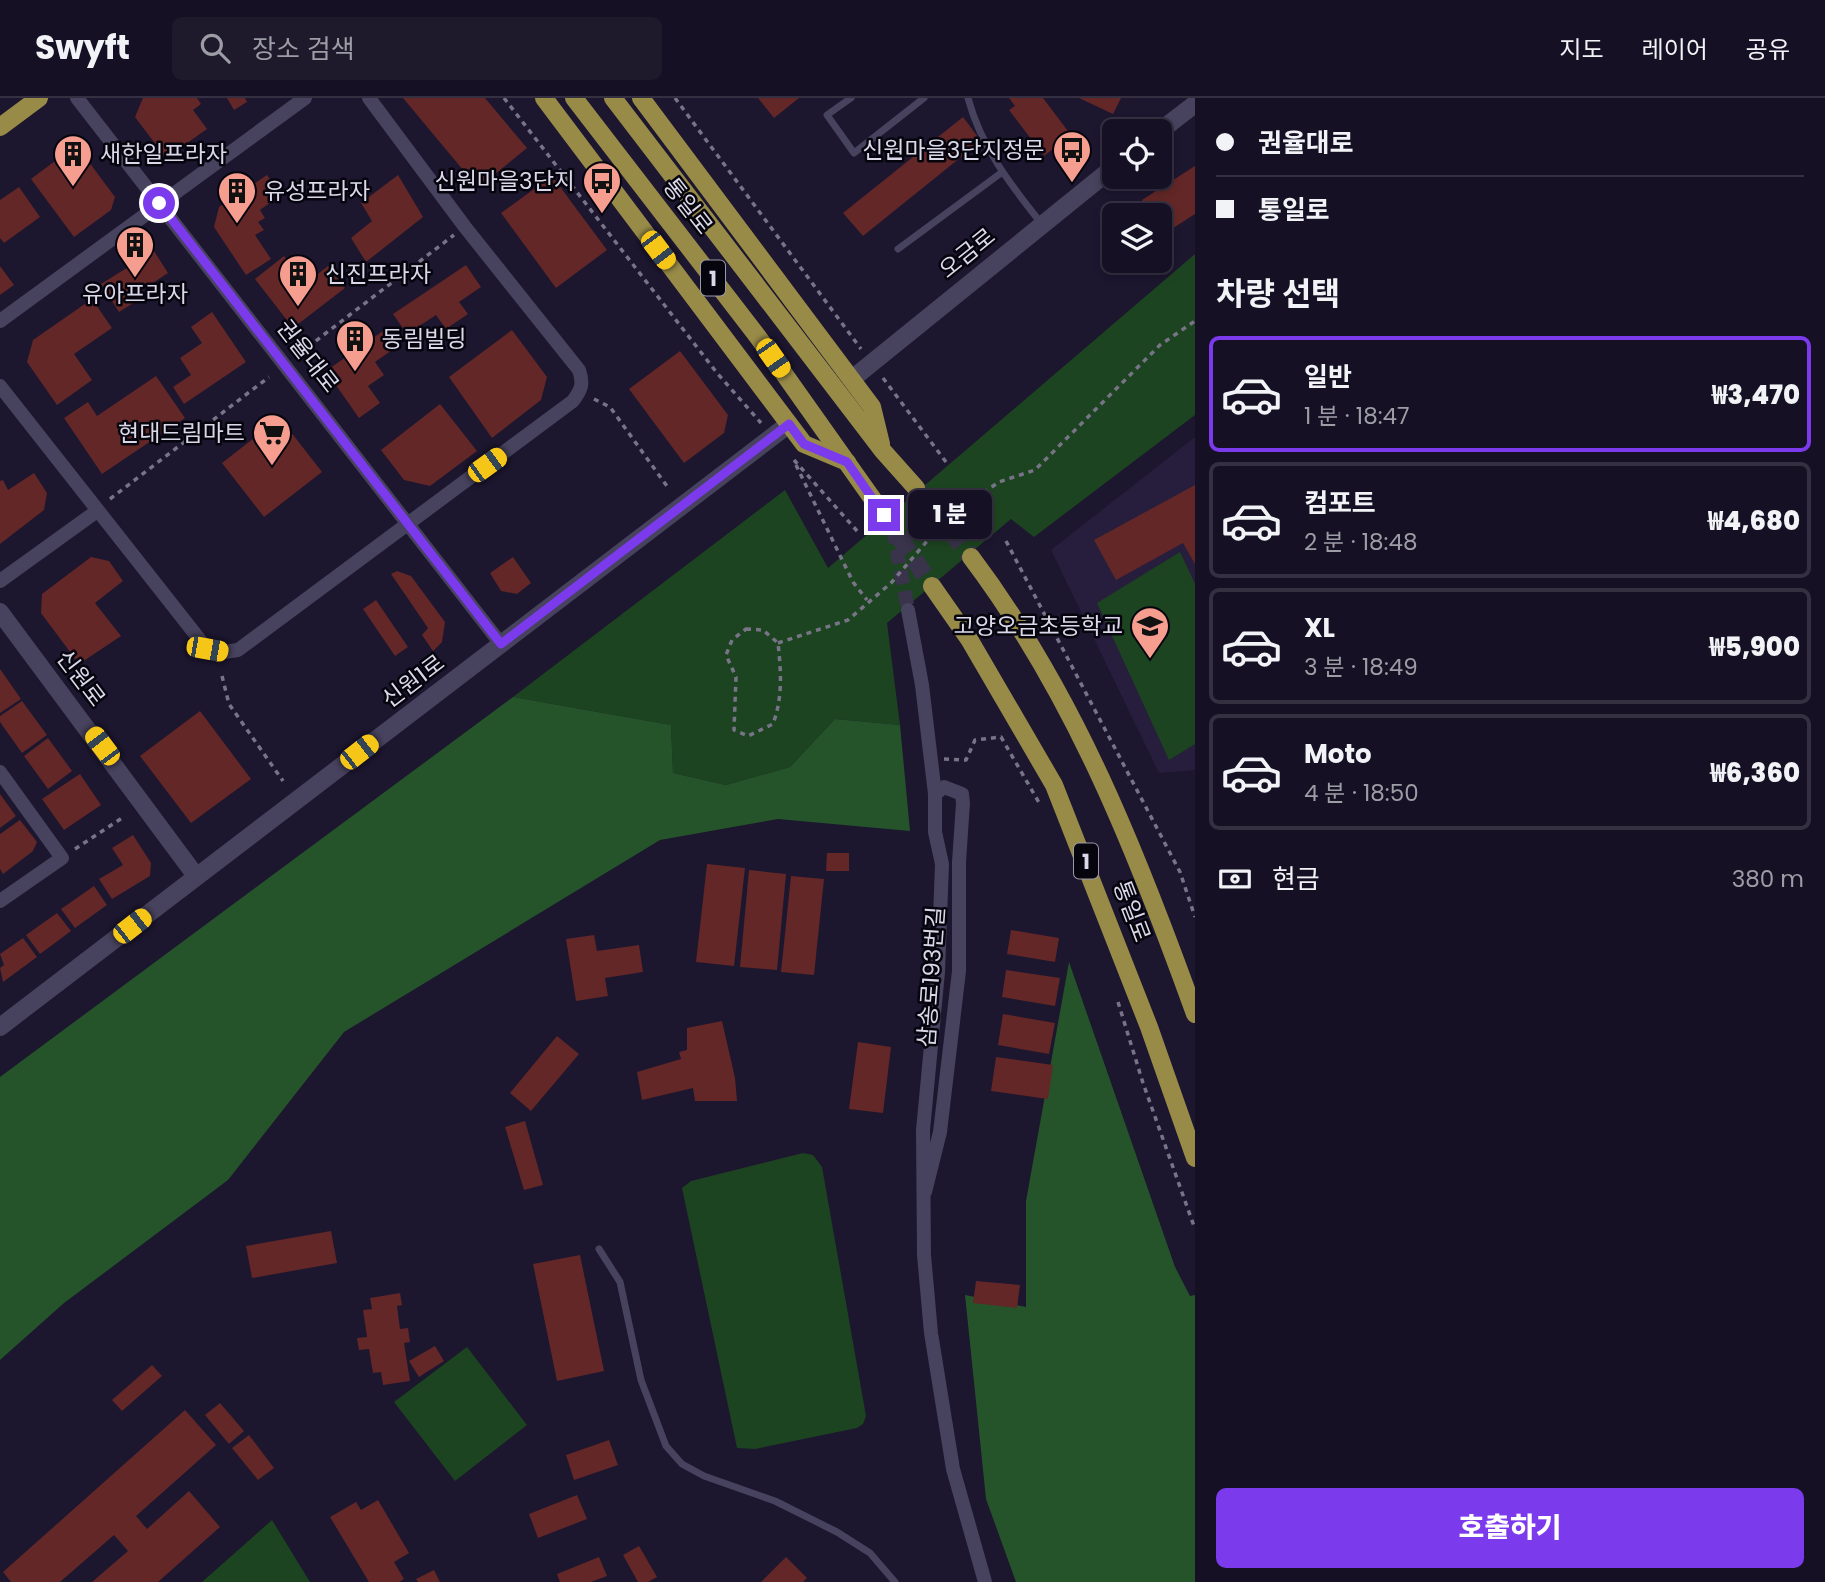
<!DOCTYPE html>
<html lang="ko">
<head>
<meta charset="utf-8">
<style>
	:root { --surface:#151023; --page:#1e192b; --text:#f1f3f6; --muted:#9d9da6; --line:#343041; --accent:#7c3aed }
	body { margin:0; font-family:Poppins,"Noto Sans KR",sans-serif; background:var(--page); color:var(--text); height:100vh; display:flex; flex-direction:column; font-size:26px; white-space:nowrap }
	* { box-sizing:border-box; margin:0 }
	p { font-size:23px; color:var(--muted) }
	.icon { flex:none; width:38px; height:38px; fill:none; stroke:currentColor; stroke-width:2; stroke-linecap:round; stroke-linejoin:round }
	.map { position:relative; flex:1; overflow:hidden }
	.panel { display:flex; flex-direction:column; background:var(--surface); width:630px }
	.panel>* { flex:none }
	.top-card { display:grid; align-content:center; height:154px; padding:0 21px; background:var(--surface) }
	.fabs { position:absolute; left:1102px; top:21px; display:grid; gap:14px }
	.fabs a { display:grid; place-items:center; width:70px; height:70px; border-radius:10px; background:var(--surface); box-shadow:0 4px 10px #0003,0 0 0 2px var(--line); font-size:35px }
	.end { position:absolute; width:32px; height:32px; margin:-16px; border:9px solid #7c3aed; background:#fff; box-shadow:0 0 0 4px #fff }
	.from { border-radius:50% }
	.bubble { position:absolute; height:49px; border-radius:10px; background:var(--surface); box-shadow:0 4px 10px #0003,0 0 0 2px var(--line); font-size:23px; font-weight:800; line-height:49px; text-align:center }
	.car { position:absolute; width:21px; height:42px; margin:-21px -10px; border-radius:9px; box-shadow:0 0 5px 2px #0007; background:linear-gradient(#f5c518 24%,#345 0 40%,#f5c518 0 76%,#345 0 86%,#f5c518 0) }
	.top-card b { display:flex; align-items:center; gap:24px; height:66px; font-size:26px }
	.top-card b+b { border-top:2px solid var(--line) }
	.top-card i { width:18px; height:18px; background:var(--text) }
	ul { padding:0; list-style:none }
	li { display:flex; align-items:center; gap:21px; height:116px; margin:0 14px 10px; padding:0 7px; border:4px solid var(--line); border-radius:10px }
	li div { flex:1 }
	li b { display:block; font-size:26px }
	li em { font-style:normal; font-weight:800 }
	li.active { border-color:var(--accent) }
	li>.icon { width:63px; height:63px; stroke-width:1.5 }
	h2 { padding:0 21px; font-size:32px; line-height:84px }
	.pay { display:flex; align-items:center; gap:18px; height:77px; padding:0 21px; font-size:26px }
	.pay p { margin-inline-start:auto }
	.cta { display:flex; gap:14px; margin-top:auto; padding:14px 21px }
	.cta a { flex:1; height:80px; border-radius:10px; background:var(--accent); color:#fff; font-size:28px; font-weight:800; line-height:80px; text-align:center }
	header { display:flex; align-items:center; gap:42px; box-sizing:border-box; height:98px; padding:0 35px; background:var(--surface); border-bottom:2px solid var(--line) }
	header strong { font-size:33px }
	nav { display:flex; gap:38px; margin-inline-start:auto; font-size:24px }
	.search { width:490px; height:63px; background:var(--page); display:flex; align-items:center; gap:18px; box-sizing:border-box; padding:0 24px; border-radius:10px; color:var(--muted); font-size:26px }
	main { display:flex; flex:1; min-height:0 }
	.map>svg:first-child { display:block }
	.built { fill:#261e3c }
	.green { fill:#1d4420 }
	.forest { fill:#25542a }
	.building { fill:#622726 }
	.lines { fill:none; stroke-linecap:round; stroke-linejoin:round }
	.minor-tunnel { stroke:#39334b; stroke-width:14; stroke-dasharray:14 7; stroke-linecap:butt }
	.primary-tunnel { stroke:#39334b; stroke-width:18; stroke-dasharray:18 9; stroke-linecap:butt }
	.path { stroke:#787488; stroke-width:3.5; stroke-dasharray:5 5; stroke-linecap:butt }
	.service { stroke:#47425d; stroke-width:7 }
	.minor { stroke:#47425d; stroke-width:14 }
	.tertiary { stroke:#47425d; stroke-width:18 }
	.primary { stroke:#988b48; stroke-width:18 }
	.route { stroke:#7c3aed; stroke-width:9 }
	.labels { text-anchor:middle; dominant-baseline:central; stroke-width:5; stroke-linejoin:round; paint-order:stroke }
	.shield { fill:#06050e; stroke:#9b99a7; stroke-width:2 }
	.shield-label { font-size:21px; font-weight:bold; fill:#dbd9e9 }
	.poi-label { font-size:23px; fill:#dbd9e9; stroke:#06050e; text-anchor:end }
	.street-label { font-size:23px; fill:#dbd9e9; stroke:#06050e }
</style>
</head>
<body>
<header>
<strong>Swyft</strong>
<div class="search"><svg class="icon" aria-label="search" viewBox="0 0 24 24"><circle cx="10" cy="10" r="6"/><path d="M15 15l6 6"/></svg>장소 검색</div>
<nav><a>지도</a><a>레이어</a><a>공유</a></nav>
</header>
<main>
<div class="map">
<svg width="1195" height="1484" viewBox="0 0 1195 1484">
	<rect width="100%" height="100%" fill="#1c162f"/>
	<polygon class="built" points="1195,339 1195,672 1159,675 1051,452"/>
	<g class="green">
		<polygon points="1195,156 1195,317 1034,439 1011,421 887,525 900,627 835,621 790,669 726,687 673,675 671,627 513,599 785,392 828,470"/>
		<polygon points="1180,454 1195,486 1195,646 1169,662 1097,505"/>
		<polygon points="803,1055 813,1057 822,1069 866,1318 863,1326 857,1330 755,1351 737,1350 682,1090 691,1083"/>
		<polygon points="467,1249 527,1327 455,1383 394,1304"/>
		<polygon points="272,1422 310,1484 202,1484"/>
	</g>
	<g class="forest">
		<polygon points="513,599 671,627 673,675 726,687 790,669 835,621 900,627 910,733 778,721 660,742 344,934 228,1082 64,1205 0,1262 0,979"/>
		<polygon points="1069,864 1175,1169 1190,1198 1195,1197 1195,1484 1016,1484 986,1401 965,1197 1026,1209 1026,1103"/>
	</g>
	<g class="building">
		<polygon points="143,0 197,0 201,6 193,12 207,31 166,60 135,19"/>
		<polygon points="227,0 245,0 247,4 234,12"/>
		<polygon points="403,0 485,0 527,50 478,90"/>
		<polygon points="758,0 799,0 774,20"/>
		<polygon points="1009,0 1043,0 1071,37 1044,58 1009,12 1015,8"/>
		<polygon points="1079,0 1121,0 1113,16"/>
		<polygon points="963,19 981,43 863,138 843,115"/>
		<polygon points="71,51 83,56 115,99 111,112 74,139 31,81"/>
		<polygon points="1195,68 1195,116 1164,136 1160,129 1160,117 1152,117 1142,102"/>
		<polygon points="267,77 281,97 260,112 265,120 258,124 264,132 255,137 271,161 246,177 214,129 219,109"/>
		<polygon points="398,77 423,119 366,164 351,140 372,123 361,105"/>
		<polygon points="552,78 607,152 556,190 501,115"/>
		<polygon points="19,89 40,119 4,145 0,140 0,102"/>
		<polygon points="154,153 168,175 142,192 146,197 119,214 101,186"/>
		<polygon points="284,158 305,186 328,168 345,190 293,230 255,181"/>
		<polygon points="466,167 481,189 459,204 468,216 446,231 436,217 407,236 393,216"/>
		<polygon points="0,168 14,187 0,197"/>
		<polygon points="92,201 112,230 74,256 92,282 57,307 27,264 33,242"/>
		<polygon points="212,214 246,264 184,306 173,289 191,277 180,260 202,245 191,229"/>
		<polygon points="512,232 547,279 541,302 492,340 449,279"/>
		<polygon points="383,233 395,250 375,264 384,277 368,288 380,305 359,320 326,273"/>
		<polygon points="680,253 728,317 724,335 684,365 629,291"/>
		<polygon points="156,278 185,320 102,376 64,320 88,304 97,318"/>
		<polygon points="440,306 477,353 430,388 404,382 381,352"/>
		<polygon points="280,320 322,374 264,419 222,365"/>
		<polygon points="34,375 47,395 44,412 0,446 0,383 3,382 8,392"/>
		<polygon points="1195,387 1195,466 1183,445 1116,482 1094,442"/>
		<polygon points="91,459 109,463 123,483 95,505 121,538 79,566 41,515 42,496"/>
		<polygon points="513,459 531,485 517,496 501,493 490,475"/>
		<polygon points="397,473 411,478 445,524 442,544 433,553 422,537 428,530 391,476"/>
		<polygon points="376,502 408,549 395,558 363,511"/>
		<polygon points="0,571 21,601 0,615"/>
		<polygon points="22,603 47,637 22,655 0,624 0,618"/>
		<polygon points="200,613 251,681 191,725 140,658"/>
		<polygon points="48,640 72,673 48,691 24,658"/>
		<polygon points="80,676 101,707 64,732 42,701"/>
		<polygon points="0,696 16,718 0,730"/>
		<polygon points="20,722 37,744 33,753 3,776 0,771 0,736"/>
		<polygon points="133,737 151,765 150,778 112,801 99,781 123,767 112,750"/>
		<polygon points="827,755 849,755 849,773 826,773"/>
		<polygon points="707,766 745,770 734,868 696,864"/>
		<polygon points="749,772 786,776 777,872 740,869"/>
		<polygon points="791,778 824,781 814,877 781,874"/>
		<polygon points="94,788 107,807 75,830 61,811"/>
		<polygon points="57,815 71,833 40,856 26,837"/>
		<polygon points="1011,832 1059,840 1055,864 1007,856"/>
		<polygon points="594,837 597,853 639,847 643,874 605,880 608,898 576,903 566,841"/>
		<polygon points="23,840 37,859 3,884 0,870 4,867 0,856"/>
		<polygon points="1006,872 1060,880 1055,908 1002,899"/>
		<polygon points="1003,916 1055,925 1049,956 998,947"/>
		<polygon points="722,923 735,980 737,1003 695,1003 693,990 642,1002 637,974 681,961 679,954 687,952 687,930"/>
		<polygon points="557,938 579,956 531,1013 510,995"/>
		<polygon points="858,944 891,949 883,1015 849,1011"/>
		<polygon points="996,959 1053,967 1048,1001 991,993"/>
		<polygon points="525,1023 543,1087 524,1092 505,1029"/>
		<polygon points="331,1133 337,1165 252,1180 246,1148"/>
		<polygon points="580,1157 604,1273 557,1283 533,1166"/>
		<polygon points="976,1183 1020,1187 1017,1210 973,1205"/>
		<polygon points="400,1195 402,1207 397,1208 400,1231 408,1230 410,1244 404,1245 410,1283 383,1287 381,1274 373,1275 369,1251 359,1252 357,1240 367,1239 363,1212 372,1211 370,1200"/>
		<polygon points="435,1248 444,1263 419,1279 409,1263"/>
		<polygon points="152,1267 162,1278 122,1313 112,1302"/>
		<polygon points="220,1305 244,1333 229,1346 205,1317"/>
		<polygon points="185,1312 216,1347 136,1418 147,1431 189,1393 220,1429 158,1484 92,1484 128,1453 114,1437 60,1484 11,1484 3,1474"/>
		<polygon points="249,1337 274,1370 258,1382 232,1350"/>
		<polygon points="609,1342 618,1367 574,1382 566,1357"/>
		<polygon points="577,1397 587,1421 538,1440 529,1416"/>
		<polygon points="378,1402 409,1455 394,1464 404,1481 399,1484 369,1484 330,1419 356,1404 361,1412"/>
		<polygon points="639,1448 657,1479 648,1484 638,1484 623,1457"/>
		<polygon points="599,1459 607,1478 591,1484 560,1484 557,1476"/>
		<polygon points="786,1459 807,1480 803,1484 761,1484"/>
		<polygon points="434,1472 440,1484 418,1484 416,1481"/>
	</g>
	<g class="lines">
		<polyline class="minor-tunnel" points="893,431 908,512"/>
		<g class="primary-tunnel">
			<polyline points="916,390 971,459"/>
			<polyline points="884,417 932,488"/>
		</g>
		<g class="path">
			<polyline points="504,0 717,275 761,325"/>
			<polyline points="675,0 861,251"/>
			<polyline points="300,255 454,137"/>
			<polyline points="883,280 946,364"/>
			<polyline points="594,301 610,309 669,391"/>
			<polyline points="794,362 858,434"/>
			<polyline points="796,367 853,484 867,502"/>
			<polyline points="110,401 269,279"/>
			<polyline points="1006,443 1180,774 1195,819"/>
			<path d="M746 531 763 532 778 545C781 573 783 599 773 626L748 638 734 632 736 579 726 557 732 542Z"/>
			<polyline points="778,545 848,522 891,485 928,442 974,401 999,384 1035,372 1160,247 1195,223"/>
			<polyline points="222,578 229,606 283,683"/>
			<polyline points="944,661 966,662 975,642 1001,639 1041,708"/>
			<polyline points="75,751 122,720"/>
			<polyline points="1118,904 1143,985 1195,1131"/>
		</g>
		<g class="service">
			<polyline points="851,0 827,17 854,55 924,0"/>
			<path d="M968 0C981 49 1010 86 1041 125"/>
			<polyline points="898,151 1001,75"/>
			<polyline points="599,1151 620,1184 641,1282 666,1348 682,1366 704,1378 775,1403 837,1434 870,1455 895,1484"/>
		</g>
		<g class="minor">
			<polyline points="77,0 501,546"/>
			<polyline points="0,223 305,0"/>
			<path d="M0 288 207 551 224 554 238 552 573 303C581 292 584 286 579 272L465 129 369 0"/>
			<polyline points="0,483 97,413"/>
			<polyline points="908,512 922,587 935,696"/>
			<polyline points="0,674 62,760 0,803"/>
			<polyline points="925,1094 940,1034 959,873 959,764 963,705 962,696 944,689 935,696 935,734 942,766 938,874 923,1032 924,1157 931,1235 953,1371 985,1484"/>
		</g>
		<g class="tertiary">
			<polyline points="1160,33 1195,6"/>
			<polyline points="852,281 1115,68"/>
			<polyline points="0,514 196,778"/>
			<polyline points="0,929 789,326"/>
		</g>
		<g class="primary">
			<polyline points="544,0 804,346 847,364"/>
			<polyline points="574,0 758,239 884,417"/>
			<polyline points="613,0 883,353 916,390"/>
			<polyline points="641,0 872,309 881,346"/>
			<polyline points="0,29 39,0"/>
			<path d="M971 459C1075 597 1137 755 1195 916"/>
			<polyline points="932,488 969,541 1054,687 1149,929 1195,1060"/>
		</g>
	</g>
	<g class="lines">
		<polyline class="route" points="159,105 501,546 789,326 804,346 847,364 884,417"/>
	</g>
	<defs>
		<symbol id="bus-pin" viewBox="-11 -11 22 30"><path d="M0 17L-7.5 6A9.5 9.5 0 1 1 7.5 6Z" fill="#f59d8f" stroke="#06050e"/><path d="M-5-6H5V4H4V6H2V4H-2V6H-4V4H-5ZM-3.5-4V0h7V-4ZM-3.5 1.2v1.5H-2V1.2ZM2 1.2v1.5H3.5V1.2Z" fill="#111"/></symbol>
		<symbol id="building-pin" viewBox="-11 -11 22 30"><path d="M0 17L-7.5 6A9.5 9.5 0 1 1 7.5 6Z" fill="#f59d8f" stroke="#06050e"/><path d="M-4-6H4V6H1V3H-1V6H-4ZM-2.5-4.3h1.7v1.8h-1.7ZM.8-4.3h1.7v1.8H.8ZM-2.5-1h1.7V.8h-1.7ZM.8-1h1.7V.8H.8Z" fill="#111"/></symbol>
		<symbol id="supermarket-pin" viewBox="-11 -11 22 30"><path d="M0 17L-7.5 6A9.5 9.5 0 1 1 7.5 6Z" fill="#f59d8f" stroke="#06050e"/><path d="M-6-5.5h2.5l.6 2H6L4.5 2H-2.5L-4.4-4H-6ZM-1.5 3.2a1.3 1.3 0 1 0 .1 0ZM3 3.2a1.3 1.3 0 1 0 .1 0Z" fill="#111"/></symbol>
		<symbol id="school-pin" viewBox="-11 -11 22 30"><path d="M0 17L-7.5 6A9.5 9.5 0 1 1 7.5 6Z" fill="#f59d8f" stroke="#06050e"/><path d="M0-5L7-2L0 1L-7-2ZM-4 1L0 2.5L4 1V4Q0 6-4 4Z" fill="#111"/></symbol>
	</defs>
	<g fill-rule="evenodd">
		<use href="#bus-pin" x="1050" y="30" width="44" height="60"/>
		<use href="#building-pin" x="51" y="34" width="44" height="60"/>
		<use href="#bus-pin" x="580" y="61" width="44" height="60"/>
		<use href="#building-pin" x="215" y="71" width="44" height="60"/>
		<use href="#building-pin" x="113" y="125" width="44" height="60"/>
		<use href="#building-pin" x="276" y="154" width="44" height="60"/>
		<use href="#building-pin" x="333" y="219" width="44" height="60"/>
		<use href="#supermarket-pin" x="250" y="313" width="44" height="60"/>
		<use href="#school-pin" x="1128" y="506" width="44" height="60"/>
	</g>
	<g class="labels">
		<g class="shield">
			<rect x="701" y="162.5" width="24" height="35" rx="5"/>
			<rect x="1074" y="745.5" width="24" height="35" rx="5"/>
		</g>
		<g class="shield-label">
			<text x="713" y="180">1</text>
			<text x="1086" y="763">1</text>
		</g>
		<g class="poi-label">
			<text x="1045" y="52">신원마을3단지정문</text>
			<text x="100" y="56" text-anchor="start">새한일프라자</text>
			<text x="575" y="83">신원마을3단지</text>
			<text x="264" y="93" text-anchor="start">유성프라자</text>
			<text x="325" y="176" text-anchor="start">신진프라자</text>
			<text x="135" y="196" text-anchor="middle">유아프라자</text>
			<text x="382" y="241" text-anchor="start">동림빌딩</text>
			<text x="245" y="335">현대드림마트</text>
			<text x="1123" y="528">고양오금초등학교</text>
		</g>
		<g class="street-label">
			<text transform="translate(688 108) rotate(52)">통일로</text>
			<text transform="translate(967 155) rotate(-39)">오금로</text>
			<text transform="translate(308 258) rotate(52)">권율대로</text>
			<text transform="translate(81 580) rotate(53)">신원로</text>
			<text transform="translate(413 583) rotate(-37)">신원1로</text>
			<text transform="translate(1132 813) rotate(69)">통일로</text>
			<text transform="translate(931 879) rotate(-86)">삼송로193번길</text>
		</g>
	</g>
</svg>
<div class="fabs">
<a><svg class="icon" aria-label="locate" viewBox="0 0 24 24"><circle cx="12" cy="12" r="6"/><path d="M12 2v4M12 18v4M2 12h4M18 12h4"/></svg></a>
<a><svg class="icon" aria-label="layers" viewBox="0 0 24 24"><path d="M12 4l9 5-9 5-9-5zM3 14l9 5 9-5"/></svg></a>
</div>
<i class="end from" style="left:159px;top:105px"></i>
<i class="end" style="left:884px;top:417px"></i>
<div class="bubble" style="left:908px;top:392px;width:84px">1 분</div>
<i class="car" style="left:658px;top:152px;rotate:143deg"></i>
<i class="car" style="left:773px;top:260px;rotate:145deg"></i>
<i class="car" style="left:487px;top:367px;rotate:54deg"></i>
<i class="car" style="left:207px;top:551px;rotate:100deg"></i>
<i class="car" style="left:102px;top:648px;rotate:323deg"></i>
<i class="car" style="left:359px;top:654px;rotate:52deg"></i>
<i class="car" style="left:132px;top:828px;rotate:52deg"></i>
</div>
<section class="panel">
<div class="top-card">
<b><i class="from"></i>권율대로</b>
<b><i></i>통일로</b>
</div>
<h2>차량 선택</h2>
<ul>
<li class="active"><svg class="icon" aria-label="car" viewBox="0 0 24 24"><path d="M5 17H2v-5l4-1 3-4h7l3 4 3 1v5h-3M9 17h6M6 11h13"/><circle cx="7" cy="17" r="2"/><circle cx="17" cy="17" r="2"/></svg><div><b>일반</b><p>1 분 · 18:47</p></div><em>₩3,470</em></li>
<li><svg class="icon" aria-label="car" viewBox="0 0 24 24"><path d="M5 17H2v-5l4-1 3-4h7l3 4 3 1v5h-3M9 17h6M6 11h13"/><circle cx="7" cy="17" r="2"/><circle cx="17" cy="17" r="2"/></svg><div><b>컴포트</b><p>2 분 · 18:48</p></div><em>₩4,680</em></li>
<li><svg class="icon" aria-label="car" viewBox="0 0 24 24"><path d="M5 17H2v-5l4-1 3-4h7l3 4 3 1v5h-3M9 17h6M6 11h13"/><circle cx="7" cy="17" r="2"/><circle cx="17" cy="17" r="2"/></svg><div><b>XL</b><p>3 분 · 18:49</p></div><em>₩5,900</em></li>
<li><svg class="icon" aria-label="car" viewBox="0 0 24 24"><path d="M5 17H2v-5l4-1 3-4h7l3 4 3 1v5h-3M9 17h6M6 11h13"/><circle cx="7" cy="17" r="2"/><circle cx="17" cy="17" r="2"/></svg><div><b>Moto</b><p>4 분 · 18:50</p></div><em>₩6,360</em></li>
</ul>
<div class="pay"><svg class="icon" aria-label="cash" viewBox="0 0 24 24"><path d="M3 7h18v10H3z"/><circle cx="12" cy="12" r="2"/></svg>현금<p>380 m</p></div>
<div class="cta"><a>호출하기</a></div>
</section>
</main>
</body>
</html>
